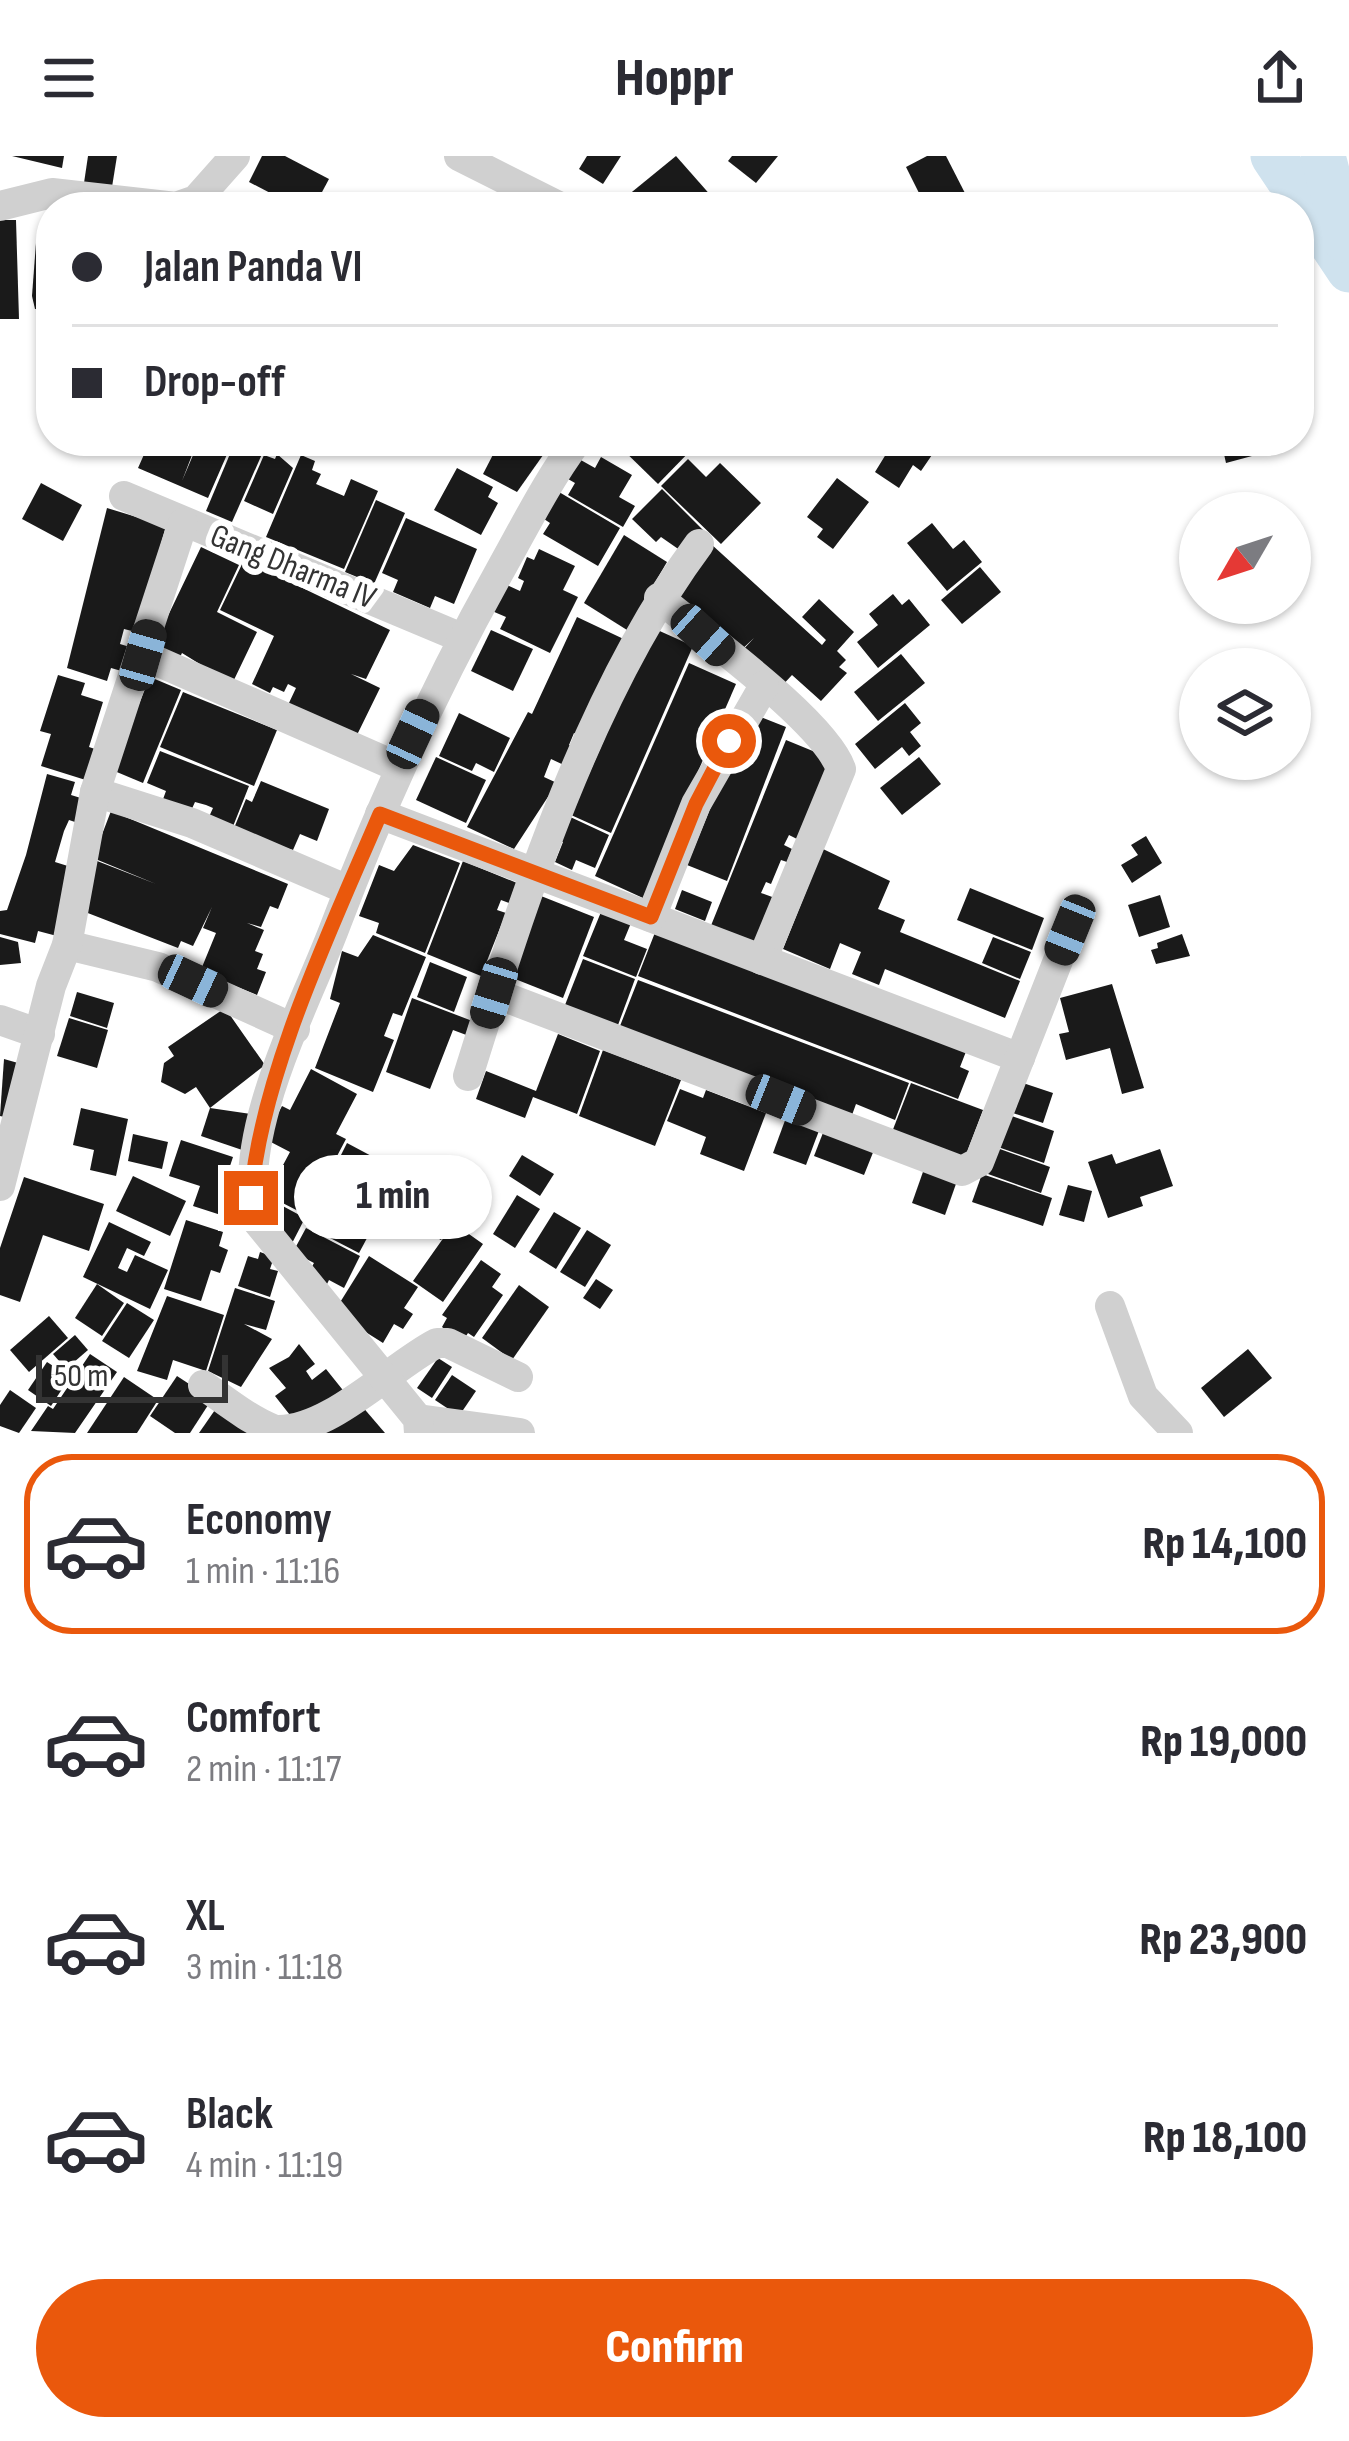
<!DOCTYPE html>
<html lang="en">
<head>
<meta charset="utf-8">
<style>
	:root { --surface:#fff; --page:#f2f2f3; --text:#2b2b33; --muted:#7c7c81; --line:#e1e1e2; --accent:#ea580c }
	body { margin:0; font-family:"Sofia Sans Condensed",sans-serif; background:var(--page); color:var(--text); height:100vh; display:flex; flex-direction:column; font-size:45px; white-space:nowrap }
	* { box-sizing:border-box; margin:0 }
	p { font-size:39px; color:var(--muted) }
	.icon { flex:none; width:66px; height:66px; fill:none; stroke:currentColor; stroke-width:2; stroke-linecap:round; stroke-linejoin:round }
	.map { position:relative; height:1277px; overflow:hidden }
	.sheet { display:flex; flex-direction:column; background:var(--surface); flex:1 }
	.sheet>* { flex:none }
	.banner { position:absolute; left:36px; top:36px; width:1278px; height:264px; border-radius:48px; box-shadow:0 3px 9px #0004; display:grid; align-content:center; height:264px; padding:0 36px; background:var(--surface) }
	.needle { width:78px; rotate:231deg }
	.fabs { position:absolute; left:1179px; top:336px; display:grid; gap:24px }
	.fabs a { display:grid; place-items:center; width:132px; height:132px; border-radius:50%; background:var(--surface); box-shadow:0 3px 9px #0004; font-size:60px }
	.scale { position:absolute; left:36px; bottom:30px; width:192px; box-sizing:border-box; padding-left:12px; border:6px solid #333; border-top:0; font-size:33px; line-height:42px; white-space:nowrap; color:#333; -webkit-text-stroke:9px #fff; paint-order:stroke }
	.end { position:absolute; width:54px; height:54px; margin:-27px; border:15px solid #ea580c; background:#fff; box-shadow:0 0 0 6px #fff }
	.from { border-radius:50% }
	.bubble { position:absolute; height:84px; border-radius:42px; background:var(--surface); box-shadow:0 3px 9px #0004; font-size:39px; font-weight:800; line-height:84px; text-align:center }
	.car { position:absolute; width:36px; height:72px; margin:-36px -18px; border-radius:15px; box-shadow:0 0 9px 3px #0007; background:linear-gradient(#222 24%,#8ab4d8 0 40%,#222 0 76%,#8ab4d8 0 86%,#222 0) }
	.banner b { display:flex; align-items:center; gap:42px; height:114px; font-size:45px }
	.banner b+b { border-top:3px solid var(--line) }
	.banner i { width:30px; height:30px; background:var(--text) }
	ul { padding:21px 0 0; list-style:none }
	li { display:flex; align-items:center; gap:36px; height:180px; margin:0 24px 18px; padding:0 12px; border:6px solid transparent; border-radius:48px }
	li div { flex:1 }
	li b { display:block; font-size:45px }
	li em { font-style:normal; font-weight:800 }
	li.selected { border-color:var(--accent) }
	li>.icon { width:108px; height:108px; stroke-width:1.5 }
	.primary-button { display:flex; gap:24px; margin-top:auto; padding:24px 36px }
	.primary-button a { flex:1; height:138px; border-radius:72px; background:var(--accent); color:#fff; font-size:48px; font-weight:800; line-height:138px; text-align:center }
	header { display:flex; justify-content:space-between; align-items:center; height:156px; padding:0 36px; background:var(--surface); font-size:54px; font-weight:800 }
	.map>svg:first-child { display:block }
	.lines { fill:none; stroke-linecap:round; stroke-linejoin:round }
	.river { stroke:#cfe2ee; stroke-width:45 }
	.building { fill:#1a1a1a }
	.street { stroke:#d0d0d0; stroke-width:30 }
	.route { stroke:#ea580c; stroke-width:15 }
	.labels { text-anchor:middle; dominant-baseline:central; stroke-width:12; stroke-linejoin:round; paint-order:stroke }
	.street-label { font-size:33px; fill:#333; stroke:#fff }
</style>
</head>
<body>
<header><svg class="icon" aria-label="menu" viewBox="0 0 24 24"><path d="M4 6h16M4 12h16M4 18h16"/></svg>Hoppr<svg class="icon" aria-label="share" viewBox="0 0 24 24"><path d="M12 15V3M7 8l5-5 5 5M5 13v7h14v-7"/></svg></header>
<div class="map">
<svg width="1349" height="1277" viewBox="0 0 1349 1277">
	<rect width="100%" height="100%" fill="#fff"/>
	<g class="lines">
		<g class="river">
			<polyline points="1273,0 1349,114"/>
			<polyline points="1323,0 1345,84"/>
		</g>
	</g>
	<g class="building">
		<polygon points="12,0 64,0 62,12"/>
		<polygon points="88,0 117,0 112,31 84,27"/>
		<polygon points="262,0 285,0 329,23 314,51 297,51 249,26"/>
		<polygon points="587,0 621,0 603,28 579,13"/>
		<polygon points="676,0 713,42 702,51 637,51 627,40"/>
		<polygon points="732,0 778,0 756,27 728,5"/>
		<polygon points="927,0 946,0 968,43 952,51 926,51 906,11"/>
		<polygon points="0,64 16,64 19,163 0,163"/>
		<polygon points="36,87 51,88 51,154 35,153 32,140"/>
		<polygon points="150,285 197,286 182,325 199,285 232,287 208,342 138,312"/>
		<polygon points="500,285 553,285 517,336 483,318"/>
		<polygon points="614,285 689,285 695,290 658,328"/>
		<polygon points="801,285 854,285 849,293 841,288 834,298 825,292 821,298"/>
		<polygon points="883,285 916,285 934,296 921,315 913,309 899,332 875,316 891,290"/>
		<polygon points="1221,285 1248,285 1252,300 1226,307"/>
		<polygon points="235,286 262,298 232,366 206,355"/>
		<polygon points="277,298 293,312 273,358 244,345 264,299 275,303"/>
		<polygon points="301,299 315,305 312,314 321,318 316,328 344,340 351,323 378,335 344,413 266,381"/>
		<polygon points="601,301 632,319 619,341 635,350 623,371 568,339 575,327 568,323 579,303 595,312"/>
		<polygon points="688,303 706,321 720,307 761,347 721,388 661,330"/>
		<polygon points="457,312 493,331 488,341 498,347 481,379 434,354"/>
		<polygon points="837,322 869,346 833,393 817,381 823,373 807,361"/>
		<polygon points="41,327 82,349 63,385 22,363"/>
		<polygon points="662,333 705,376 684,397 661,381 656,386 632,363"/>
		<polygon points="559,336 620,372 598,410 543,378 550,367 544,363"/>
		<polygon points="376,344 405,357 374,428 345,416"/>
		<polygon points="107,352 166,370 136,476 124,473 120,488 133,492 125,516 111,512 107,525 67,512"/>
		<polygon points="406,362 477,393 454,448 435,440 430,452 393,436 398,424 382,417"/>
		<polygon points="932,367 953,393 964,384 982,406 947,435 907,387"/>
		<polygon points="624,379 667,406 627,474 584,447"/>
		<polygon points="711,388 822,489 826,484 802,461 819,443 854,476 837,495 846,504 839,511 847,517 821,545 792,519 779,533 740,497 754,482 739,496 670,433"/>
		<polygon points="201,391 239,409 217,456 257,476 232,528 182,497 178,505 152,493"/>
		<polygon points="539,393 575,410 563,434 578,441 550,497 500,473 506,461 492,455 505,428 520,435 524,425 518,422 527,401 534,404"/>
		<polygon points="244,404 390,474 366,523 351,518 380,532 356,581 288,549 296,532 288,528 284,536 273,531 270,537 252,528 274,480 220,454"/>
		<polygon points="980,411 1001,436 962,468 941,444"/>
		<polygon points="893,438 902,449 909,443 930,469 878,512 857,486 878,469 869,458"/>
		<polygon points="577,461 630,486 578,579 574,577 569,589 575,592 566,610 551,603 544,621 557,627 514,693 467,671 528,556 532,558"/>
		<polygon points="653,472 693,490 611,677 571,659"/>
		<polygon points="491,474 533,493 513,535 471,515"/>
		<polygon points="901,498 925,527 878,565 854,536"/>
		<polygon points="689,507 736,528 643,742 595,720"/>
		<polygon points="58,519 85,527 81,539 103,546 89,591 101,595 92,626 41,610 51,578 40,575"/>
		<polygon points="150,521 181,534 143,627 112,614"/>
		<polygon points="183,536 277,574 254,630 160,591"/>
		<polygon points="905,547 921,567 910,576 921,590 909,600 902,591 875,613 855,588"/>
		<polygon points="459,557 510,582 494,616 476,607 472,615 439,600"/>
		<polygon points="756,559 786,571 727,725 687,709 729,607"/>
		<polygon points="786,584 825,600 831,609 799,684 789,679 784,689 792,693 787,706 781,704 771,728 766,726 761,737 775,742 755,790 710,772"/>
		<polygon points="160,595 249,630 232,673 208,663 213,652 206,649 195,646 190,657 162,646 166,635 147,627"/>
		<polygon points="436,601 486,624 466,667 416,644"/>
		<polygon points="919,601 941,628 902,659 880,632"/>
		<polygon points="47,618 75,626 71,639 84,643 78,667 69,664 64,675 55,706 71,711 57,780 38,775 35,787 0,778 0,755 7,754 26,699"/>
		<polygon points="261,625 329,653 317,685 300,678 293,694 232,677 246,643 252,646"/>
		<polygon points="111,655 288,728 278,753 270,750 261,771 247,767 264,774 255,795 263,798 257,813 266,816 257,839 200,816 216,777 203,772 212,751 193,790 181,785 178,792 80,754 92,703 156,728 93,702"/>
		<polygon points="566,659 609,679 595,712 576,704 572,714 555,706 563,686 556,683"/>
		<polygon points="1146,680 1162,707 1132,727 1121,709 1138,699 1131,689"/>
		<polygon points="413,689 460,707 425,797 376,777 379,767 359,760 379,709 394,715"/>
		<polygon points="823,693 890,725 878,753 905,764 900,776 1020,825 1005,862 885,813 879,829 852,818 861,796 840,787 830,813 783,793"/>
		<polygon points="463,705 517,727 509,747 501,744 497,754 506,757 481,820 427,798"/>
		<polygon points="970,732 1044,762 1032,794 957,764"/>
		<polygon points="682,734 712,746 705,765 675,753"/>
		<polygon points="1160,739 1170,771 1139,781 1128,749"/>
		<polygon points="541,740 594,761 563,842 510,821"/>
		<polygon points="601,756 631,767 624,784 647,793 636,821 583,800"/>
		<polygon points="656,774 967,893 960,911 969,915 958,943 638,820"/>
		<polygon points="1182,778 1190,800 1156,808 1151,794 1158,792 1157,787"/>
		<polygon points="373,779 426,801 402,860 393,857 384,880 394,884 373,936 315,912 340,847 330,843 342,795 358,801"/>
		<polygon points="0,781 18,786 21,807 0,809"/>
		<polygon points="993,781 1031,796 1020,823 982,807"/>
		<polygon points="583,803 635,823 618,869 565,849"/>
		<polygon points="430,806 467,821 454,856 417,841"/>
		<polygon points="638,824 909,927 895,964 856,948 852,959 620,870"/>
		<polygon points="1112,828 1144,932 1122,938 1110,892 1066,904 1059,878 1069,876 1060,842"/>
		<polygon points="77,836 114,847 107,872 70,860"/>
		<polygon points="412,842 475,866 469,880 453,874 430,933 386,916"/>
		<polygon points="225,852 265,909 210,952 196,931 185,938 161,926 164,907 174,900 168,891"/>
		<polygon points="69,862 108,874 97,912 57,900"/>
		<polygon points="558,878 600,895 577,958 533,941 525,962 476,943 486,915 536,935"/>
		<polygon points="603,894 681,924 655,990 579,960"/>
		<polygon points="4,903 25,909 9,962 0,960"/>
		<polygon points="311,913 357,938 336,978 346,983 306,1059 267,1039 290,996 265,983 282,950 290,954"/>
		<polygon points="1020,926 1053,937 1043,967 1010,956"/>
		<polygon points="911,927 983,954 964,1004 892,976"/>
		<polygon points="680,933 703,942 706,934 766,957 744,1015 700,998 706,981 667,965"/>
		<polygon points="81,952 128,963 116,1020 90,1014 94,994 73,989"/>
		<polygon points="210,952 264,960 251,997 201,980"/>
		<polygon points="787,959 820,972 806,1009 773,997"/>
		<polygon points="1009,959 1054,975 1044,1007 998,991"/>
		<polygon points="826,969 876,989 864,1019 814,1000"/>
		<polygon points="133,978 168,986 162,1013 128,1005"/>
		<polygon points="181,984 233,1001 225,1025 234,1028 224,1060 193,1050 200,1030 169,1020"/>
		<polygon points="347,987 377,1003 359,1054 323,1035"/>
		<polygon points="997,992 1050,1011 1041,1037 988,1018"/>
		<polygon points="1160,993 1173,1030 1140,1041 1143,1050 1108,1062 1088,1006 1112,998 1116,1008"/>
		<polygon points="522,999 554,1018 540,1040 509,1020"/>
		<polygon points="924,1013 957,1025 945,1059 912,1047"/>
		<polygon points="982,1018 1052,1042 1043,1070 972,1046"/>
		<polygon points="133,1020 186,1045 170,1080 116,1055"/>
		<polygon points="24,1021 104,1048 89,1095 43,1079 20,1146 0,1139 0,1092"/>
		<polygon points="418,1022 453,1041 448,1050 465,1058 459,1071 483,1088 443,1146 413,1125 454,1067 441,1084 398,1062"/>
		<polygon points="1068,1029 1092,1035 1084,1066 1059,1059"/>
		<polygon points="322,1037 373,1071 359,1097 305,1069"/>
		<polygon points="517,1039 540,1053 515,1092 493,1078"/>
		<polygon points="279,1048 305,1062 288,1095 269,1068"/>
		<polygon points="554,1056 581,1072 556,1113 529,1096"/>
		<polygon points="186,1064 223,1076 219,1090 228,1094 220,1117 211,1114 201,1145 164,1133"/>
		<polygon points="109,1066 151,1086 144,1100 127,1092 118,1112 127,1116 135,1099 168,1114 150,1153 83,1121"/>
		<polygon points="306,1072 360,1100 344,1132 329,1124 327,1128 310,1114 314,1107 293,1096"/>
		<polygon points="587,1074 611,1089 585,1131 560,1116"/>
		<polygon points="260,1096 274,1101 270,1113 278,1115 270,1141 238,1130 248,1100 258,1103"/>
		<polygon points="369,1100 418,1131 404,1152 413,1158 403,1173 394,1168 383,1187 334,1156"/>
		<polygon points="481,1104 501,1118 492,1131 503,1139 474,1181 468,1177 462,1186 442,1171 447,1162 442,1159"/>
		<polygon points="596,1123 613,1134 600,1153 583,1142"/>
		<polygon points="97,1128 124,1147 102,1180 75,1162"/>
		<polygon points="519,1129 549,1151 512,1204 482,1182"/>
		<polygon points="235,1132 275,1145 266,1174 244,1168 272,1183 241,1231 208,1215"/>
		<polygon points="167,1140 224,1159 206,1215 173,1204 167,1224 137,1215"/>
		<polygon points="127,1147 154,1164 129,1202 102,1185"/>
		<polygon points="49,1160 68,1182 29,1216 10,1194"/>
		<polygon points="75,1179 88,1194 66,1213 53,1198"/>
		<polygon points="299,1188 315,1208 306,1215 312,1224 326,1213 346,1238 297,1268 275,1240 286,1232 269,1212 289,1201"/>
		<polygon points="1248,1193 1272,1222 1224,1261 1201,1232"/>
		<polygon points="90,1198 117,1216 75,1277 31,1275 48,1250 53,1253"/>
		<polygon points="438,1202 452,1211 432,1242 417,1232"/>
		<polygon points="47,1206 70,1221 51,1250 28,1234"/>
		<polygon points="452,1219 476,1235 459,1260 435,1244"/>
		<polygon points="177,1220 212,1243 190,1277 175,1277 150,1260"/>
		<polygon points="124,1221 158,1244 137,1277 87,1277"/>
		<polygon points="10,1234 36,1252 19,1277 0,1270 0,1249"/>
		<polygon points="361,1249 385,1277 322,1277"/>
		<polygon points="217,1251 261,1277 199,1277"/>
	</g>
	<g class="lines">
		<g class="street">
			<polyline points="459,0 560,51"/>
			<polyline points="0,50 52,37 176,51 196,44 235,0"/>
			<polyline points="124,340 462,482"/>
			<path d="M659 442C702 478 824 565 841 613L762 804"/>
			<polyline points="143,499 398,611"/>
			<polyline points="95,636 192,667 348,734"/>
			<polyline points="380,658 1020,902"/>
			<polyline points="651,761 696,648 764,530"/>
			<polyline points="67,789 158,811 295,873"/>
			<polyline points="494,837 962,1015 979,1006 1070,774"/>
			<polyline points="0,864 40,878"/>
			<path d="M468 920C523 744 589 536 699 388"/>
			<polyline points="0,1030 51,830 67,789 95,636 183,367"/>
			<polyline points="1110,1150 1143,1240 1178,1277"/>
			<path d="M203 1229C226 1245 249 1264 275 1274 329 1277 393 1209 437 1187H448L518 1221"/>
			<polyline points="418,1263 520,1277"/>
			<path d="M419 1277 418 1263 257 1065C235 977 305 851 336 768 383 644 437 527 502 411 526 368 548 324 577 285"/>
		</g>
	</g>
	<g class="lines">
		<path class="route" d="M251 1042C260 920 332 771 380 658L651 761 696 648 729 585"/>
	</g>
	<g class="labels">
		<g class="street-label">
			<text transform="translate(293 411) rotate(22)">Gang Dharma IV</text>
		</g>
	</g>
</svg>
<div class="fabs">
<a><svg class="needle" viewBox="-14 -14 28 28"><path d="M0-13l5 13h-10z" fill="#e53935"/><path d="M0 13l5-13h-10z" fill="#7c7c81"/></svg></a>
<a><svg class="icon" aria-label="layers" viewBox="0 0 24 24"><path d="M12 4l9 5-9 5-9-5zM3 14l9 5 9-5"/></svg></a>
</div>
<div class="scale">50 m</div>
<i class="end from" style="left:729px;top:585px"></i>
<i class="end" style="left:251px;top:1042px"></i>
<div class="bubble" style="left:294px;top:999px;width:198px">1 min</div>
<i class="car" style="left:703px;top:479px;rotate:132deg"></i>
<i class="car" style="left:143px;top:499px;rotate:16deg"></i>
<i class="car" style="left:413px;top:578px;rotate:25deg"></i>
<i class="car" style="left:1070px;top:774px;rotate:202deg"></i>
<i class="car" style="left:193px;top:825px;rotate:115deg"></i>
<i class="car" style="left:494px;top:837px;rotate:197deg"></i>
<i class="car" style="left:781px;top:944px;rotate:112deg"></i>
<div class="banner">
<b><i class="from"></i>Jalan Panda VI</b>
<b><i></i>Drop-off</b>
</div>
</div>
<section class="sheet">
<ul>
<li class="selected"><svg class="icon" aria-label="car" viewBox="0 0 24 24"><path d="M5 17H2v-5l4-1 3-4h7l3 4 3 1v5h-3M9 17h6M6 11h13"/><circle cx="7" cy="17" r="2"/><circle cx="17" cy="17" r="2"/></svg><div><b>Economy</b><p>1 min · 11:16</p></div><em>Rp 14,100</em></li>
<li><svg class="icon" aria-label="car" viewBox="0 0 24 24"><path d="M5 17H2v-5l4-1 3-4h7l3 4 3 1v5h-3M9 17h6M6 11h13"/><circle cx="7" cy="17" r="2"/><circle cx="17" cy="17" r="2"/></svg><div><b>Comfort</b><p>2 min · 11:17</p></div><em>Rp 19,000</em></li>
<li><svg class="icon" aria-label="car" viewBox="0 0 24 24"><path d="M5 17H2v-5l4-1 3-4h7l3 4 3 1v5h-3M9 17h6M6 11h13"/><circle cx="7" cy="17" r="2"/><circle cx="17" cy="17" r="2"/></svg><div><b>XL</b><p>3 min · 11:18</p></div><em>Rp 23,900</em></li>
<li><svg class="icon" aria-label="car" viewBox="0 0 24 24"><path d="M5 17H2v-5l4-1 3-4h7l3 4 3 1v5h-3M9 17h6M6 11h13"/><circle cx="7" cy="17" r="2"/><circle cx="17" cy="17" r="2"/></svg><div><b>Black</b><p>4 min · 11:19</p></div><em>Rp 18,100</em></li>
</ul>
<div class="primary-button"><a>Confirm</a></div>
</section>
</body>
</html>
